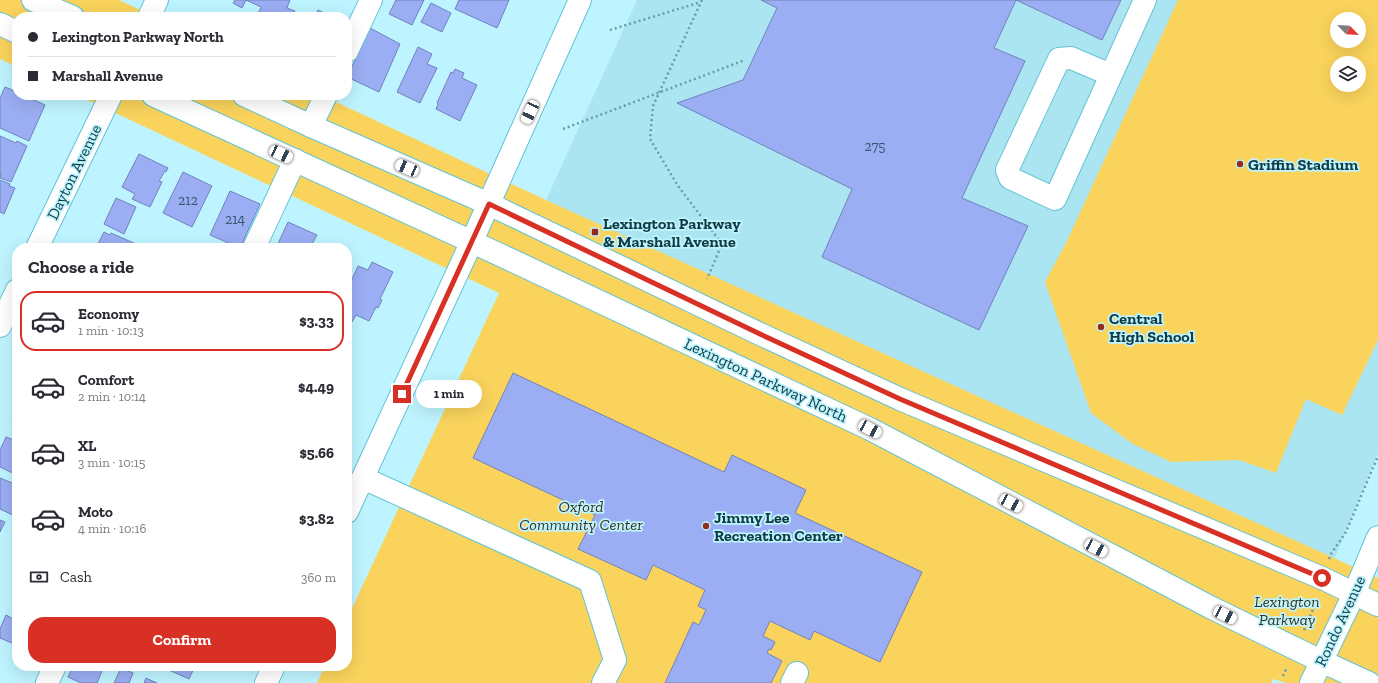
<!DOCTYPE html>
<html lang="en">
<head>
<meta charset="utf-8">
<style>
	:root { --surface:#fff; --page:#f2f2f3; --text:#2b2b33; --muted:#7c7c81; --line:#e1e1e2; --accent:#d93025 }
	body { margin:0; font-family:"Zilla Slab",serif; background:var(--page); color:var(--text); height:100vh; display:flex; flex-direction:column; font-size:15px; white-space:nowrap }
	* { box-sizing:border-box; margin:0 }
	p { font-size:13px; color:var(--muted) }
	.icon { flex:none; width:22px; height:22px; fill:none; stroke:currentColor; stroke-width:2; stroke-linecap:round; stroke-linejoin:round }
	.map { position:relative; flex:1; overflow:hidden }
	.details { position:absolute; left:12px; top:243px; width:340px; height:428px; display:flex; flex-direction:column; background:var(--surface); border-radius:16px; box-shadow:0 4px 16px #0002 }
	.details>* { flex:none }
	.hud { position:absolute; left:12px; top:12px; width:340px; height:88px; border-radius:16px; box-shadow:0 4px 16px #0002; display:grid; align-content:center; height:88px; padding:0 16px; background:var(--surface) }
	.needle { width:26px; rotate:115deg }
	.tools { position:absolute; left:1330px; top:12px; display:grid; gap:8px }
	.tools a { display:grid; place-items:center; width:36px; height:36px; border-radius:50%; background:var(--surface); box-shadow:0 4px 16px #0002; font-size:20px }
	.end { position:absolute; width:18px; height:18px; margin:-9px; border:5px solid #d93025; background:#fff; box-shadow:0 0 0 2px #fff }
	.from { border-radius:50% }
	.bubble { position:absolute; height:28px; border-radius:14px; background:var(--surface); box-shadow:0 4px 16px #0002; font-size:13px; font-weight:800; line-height:28px; text-align:center }
	.car { position:absolute; width:12px; height:24px; margin:-12px -6px; border-radius:5px; box-shadow:0 0 3px 1px #0007; background:linear-gradient(#fff 24%,#345 0 40%,#fff 0 76%,#345 0 86%,#fff 0) }
	.hud b { display:flex; align-items:center; gap:14px; height:38px; font-size:15px }
	.hud b+b { border-top:1px solid var(--line) }
	.hud i { width:10px; height:10px; background:var(--text) }
	ul { padding:0; list-style:none }
	li { display:flex; align-items:center; gap:12px; height:60px; margin:0 8px 6px; padding:0 8px; border:2px solid transparent; border-radius:16px }
	li div { flex:1 }
	li b { display:block; font-size:15px }
	li em { font-style:normal; font-weight:800 }
	li.on { border-color:var(--accent) }
	li>.icon { width:36px; height:36px; stroke-width:1.5 }
	h2 { padding:0 16px; font-size:18px; line-height:48px }
	.pay { display:flex; align-items:center; gap:10px; height:44px; padding:0 16px; font-size:15px }
	.pay p { margin-inline-start:auto }
	.button { display:flex; gap:8px; margin-top:auto; padding:8px 16px }
	.button a { flex:1; height:46px; border-radius:16px; background:var(--accent); color:#fff; font-size:16px; font-weight:800; line-height:46px; text-align:center }
	.map>svg:first-child { display:block }
	.built { fill:#aae5f1; fill-rule:evenodd }
	.green { fill:#f9d35c; fill-rule:evenodd }
	.building { fill:#9baef3; stroke:#7182be }
	.lines { fill:none; stroke-linecap:round; stroke-linejoin:round }
	.minor-casing { stroke:#63c3d6; stroke-width:24 }
	.major-casing { stroke:#63c3d6; stroke-width:24 }
	.path { stroke:#6c9ca6; stroke-width:2.5; stroke-dasharray:2 3; stroke-linecap:butt }
	.minor { stroke:#fff; stroke-width:22 }
	.major { stroke:#fff; stroke-width:22 }
	.route { stroke:#d93025; stroke-width:5 }
	.poi-dot { fill:#962c1b; stroke:#bef4ff; stroke-width:1.5 }
	.labels { text-anchor:middle; dominant-baseline:central; stroke-width:3.5; stroke-linejoin:round; paint-order:stroke }
	.number-label { font-size:14px; fill:#34586f }
	.poi-label { font-size:16px; font-weight:bold; fill:#113b43; stroke:#bef4ff; text-anchor:start }
	.street-label { font-size:16px; fill:#113b43; stroke:#bef4ff }
	.park-label { font-size:16px; font-style:italic; fill:#393119; stroke:#bef4ff }
</style>
</head>
<body>
<div class="map">
<svg width="1378" height="683" viewBox="0 0 1378 683">
	<rect width="100%" height="100%" fill="#bef4ff"/>
	<path class="built" d="M637 0H1378V453L1334 560 546 200ZM1337 19H1359V41H1337ZM1337 63H1359V85H1337Z"/>
	<g class="green">
		<polygon points="0,0 119,0 155,17 17,17 17,67 0,59"/>
		<path d="M1178 0H1378V340L1342 415 1306 399 1276 473 1239 460 1171 462 1133 444 1091 413 1045 282 1066 243ZM1337 19H1359V41H1337ZM1337 63H1359V85H1337Z"/>
		<polygon points="77,95 321,95 546,200 1378,578 1378,678 1376,683 1287,683 1273,679 1271,683 317,683 325,666 347,666 347,619 499,293"/>
	</g>
	<g class="building">
		<polygon points="235,0 290,0 287,8 295,11 292,17 269,17 259,12 261,7 246,0 242,8 233,3"/>
		<polygon points="396,0 424,0 412,25 389,14"/>
		<polygon points="459,0 509,0 497,28 455,9"/>
		<polygon points="761,0 1121,0 1102,40 1016,0 994,48 1025,61 962,198 1028,226 979,330 822,257 852,189 677,103 743,80 777,8"/>
		<polygon points="431,3 451,13 442,32 421,22"/>
		<polygon points="318,10 332,17 314,17"/>
		<polygon points="370,28 400,44 379,92 347,77"/>
		<polygon points="418,47 432,54 427,64 437,68 420,103 397,92"/>
		<polygon points="455,69 464,73 462,78 477,85 460,121 436,109 438,104 437,103 451,72 453,73"/>
		<polygon points="5,87 17,92 17,95 23,95 45,105 29,141 0,128 0,98"/>
		<polygon points="0,136 16,143 17,141 27,146 11,182 0,178 1,174 0,174"/>
		<polygon points="139,154 168,168 166,172 165,171 159,181 162,182 150,207 132,199 135,194 122,187"/>
		<polygon points="183,172 212,186 192,227 163,213"/>
		<polygon points="0,180 10,184 9,186 15,188 4,214 0,212"/>
		<polygon points="230,191 260,204 240,248 210,235"/>
		<polygon points="116,198 136,207 124,234 104,224"/>
		<polygon points="288,222 317,235 310,248 276,248"/>
		<polygon points="104,232 110,235 111,233 136,244 134,248 96,248"/>
		<polygon points="372,262 393,272 380,299 382,300 378,308 376,307 369,321 356,315 352,322 347,319 347,290 358,266 368,270"/>
		<polygon points="513,373 724,472 732,455 806,490 795,513 922,572 880,662 814,631 810,640 770,621 763,636 775,642 771,650 769,649 767,653 782,661 771,683 665,683 693,622 699,625 706,610 698,606 705,590 653,565 646,580 578,549 595,515 473,458"/>
		<polygon points="17,413 17,426 12,424"/>
		<polygon points="6,437 17,441 17,475 0,467 0,450"/>
		<polygon points="0,478 17,485 17,517 0,509"/>
		<polygon points="0,520 5,522 0,532"/>
		<polygon points="6,615 17,621 17,630 12,643 0,638 0,629"/>
		<polygon points="73,666 104,666 97,683 81,683 68,677"/>
		<polygon points="160,666 195,666 189,679"/>
		<polygon points="121,668 133,673 129,683 114,683"/>
		<polygon points="146,678 157,683 144,683"/>
	</g>
	<g class="lines">
		<defs>
			<g id="minor">
				<polyline points="149,17 157,0"/>
				<polyline points="347,51 371,0"/>
				<polyline points="1111,75 1071,58 1059,59 1007,170 1010,178 1055,199 1145,0"/>
				<polyline points="311,126 326,95"/>
				<polyline points="37,248 111,95"/>
				<polyline points="254,248 295,160"/>
				<polyline points="0,326 17,290"/>
				<polyline points="363,478 590,581 615,660 603,683"/>
				<polyline points="347,512 472,241 580,0"/>
				<polyline points="47,683 55,666"/>
				<polyline points="266,683 274,666"/>
				<polyline points="792,683 797,673"/>
			</g>
			<g id="major">
				<polyline points="33,0 73,17"/>
				<polyline points="0,24 17,32"/>
				<polyline points="153,95 509,259 870,429 1210,607 1321,661 1369,683"/>
				<polyline points="244,95 311,126 489,204 760,334 900,399 1322,578 1378,605"/>
				<polyline points="1311,683 1354,594 1378,537"/>
			</g>
		</defs>
		<use href="#minor" class="minor-casing"/>
		<use href="#major" class="major-casing"/>
		<g class="path">
			<polyline points="702,0 653,106 650,139 678,186 722,244 707,279"/>
			<polyline points="610,30 701,2"/>
			<polyline points="563,129 745,60"/>
			<polyline points="1329,559 1331,554 1346,532 1378,456"/>
			<polyline points="1304,630 1317,600"/>
			<polyline points="1283,676 1287,667"/>
		</g>
		<use href="#minor" class="minor"/>
		<use href="#major" class="major"/>
	</g>
	<g class="lines">
		<polyline class="route" points="402,394 489,204 760,334 900,399 1322,578"/>
	</g>
	<g class="poi-dot">
		<circle cx="1240" cy="164" r="4"/>
		<rect x="591" y="228" width="8" height="8" rx="2"/>
		<circle cx="1101" cy="327" r="4"/>
		<circle cx="706" cy="526" r="4"/>
	</g>
	<g class="labels">
		<g class="number-label">
			<text x="875" y="146">275</text>
			<text x="188" y="200">212</text>
			<text x="235" y="219">214</text>
		</g>
		<g class="poi-label">
			<text x="1248" y="164">Griffin Stadium</text>
			<text x="603" y="223">Lexington Parkway<tspan x="603" dy="18">&amp; Marshall Avenue</tspan></text>
			<text x="1109" y="318">Central<tspan x="1109" dy="18">High School</tspan></text>
			<text x="714" y="517">Jimmy Lee<tspan x="714" dy="18">Recreation Center</tspan></text>
		</g>
		<g class="street-label">
			<text transform="translate(74 172) rotate(-64)">Dayton Avenue</text>
			<text transform="translate(766 380) rotate(25)">Lexington Parkway North</text>
			<text transform="translate(1340 621) rotate(-65)">Rondo Avenue</text>
		</g>
		<g class="park-label">
			<text x="581" y="506">Oxford<tspan x="581" dy="18">Community Center</tspan></text>
			<text x="1287" y="601">Lexington<tspan x="1287" dy="18">Parkway</tspan></text>
		</g>
	</g>
</svg>
<div class="tools">
<a><svg class="needle" viewBox="-14 -14 28 28"><path d="M0-13l5 13h-10z" fill="#e53935"/><path d="M0 13l5-13h-10z" fill="#7c7c81"/></svg></a>
<a><svg class="icon" aria-label="layers" viewBox="0 0 24 24"><path d="M12 4l9 5-9 5-9-5zM3 14l9 5 9-5"/></svg></a>
</div>
<i class="end from" style="left:1322px;top:578px"></i>
<i class="end" style="left:402px;top:394px"></i>
<div class="bubble" style="left:416px;top:380px;width:66px">1 min</div>
<i class="car" style="left:530px;top:112px;rotate:205deg"></i>
<i class="car" style="left:281px;top:154px;rotate:115deg"></i>
<i class="car" style="left:407px;top:168px;rotate:293deg"></i>
<i class="car" style="left:870px;top:429px;rotate:118deg"></i>
<i class="car" style="left:1011px;top:503px;rotate:118deg"></i>
<i class="car" style="left:1096px;top:548px;rotate:118deg"></i>
<i class="car" style="left:1225px;top:615px;rotate:116deg"></i>
<div class="hud">
<b><i class="from"></i>Lexington Parkway North</b>
<b><i></i>Marshall Avenue</b>
</div>
<section class="details">
<h2>Choose a ride</h2>
<ul>
<li class="on"><svg class="icon" aria-label="car" viewBox="0 0 24 24"><path d="M5 17H2v-5l4-1 3-4h7l3 4 3 1v5h-3M9 17h6M6 11h13"/><circle cx="7" cy="17" r="2"/><circle cx="17" cy="17" r="2"/></svg><div><b>Economy</b><p>1 min · 10:13</p></div><em>$3.33</em></li>
<li><svg class="icon" aria-label="car" viewBox="0 0 24 24"><path d="M5 17H2v-5l4-1 3-4h7l3 4 3 1v5h-3M9 17h6M6 11h13"/><circle cx="7" cy="17" r="2"/><circle cx="17" cy="17" r="2"/></svg><div><b>Comfort</b><p>2 min · 10:14</p></div><em>$4.49</em></li>
<li><svg class="icon" aria-label="car" viewBox="0 0 24 24"><path d="M5 17H2v-5l4-1 3-4h7l3 4 3 1v5h-3M9 17h6M6 11h13"/><circle cx="7" cy="17" r="2"/><circle cx="17" cy="17" r="2"/></svg><div><b>XL</b><p>3 min · 10:15</p></div><em>$5.66</em></li>
<li><svg class="icon" aria-label="car" viewBox="0 0 24 24"><path d="M5 17H2v-5l4-1 3-4h7l3 4 3 1v5h-3M9 17h6M6 11h13"/><circle cx="7" cy="17" r="2"/><circle cx="17" cy="17" r="2"/></svg><div><b>Moto</b><p>4 min · 10:16</p></div><em>$3.82</em></li>
</ul>
<div class="pay"><svg class="icon" aria-label="cash" viewBox="0 0 24 24"><path d="M3 7h18v10H3z"/><circle cx="12" cy="12" r="2"/></svg>Cash<p>360 m</p></div>
<div class="button"><a>Confirm</a></div>
</section>
</div>
</body>
</html>
